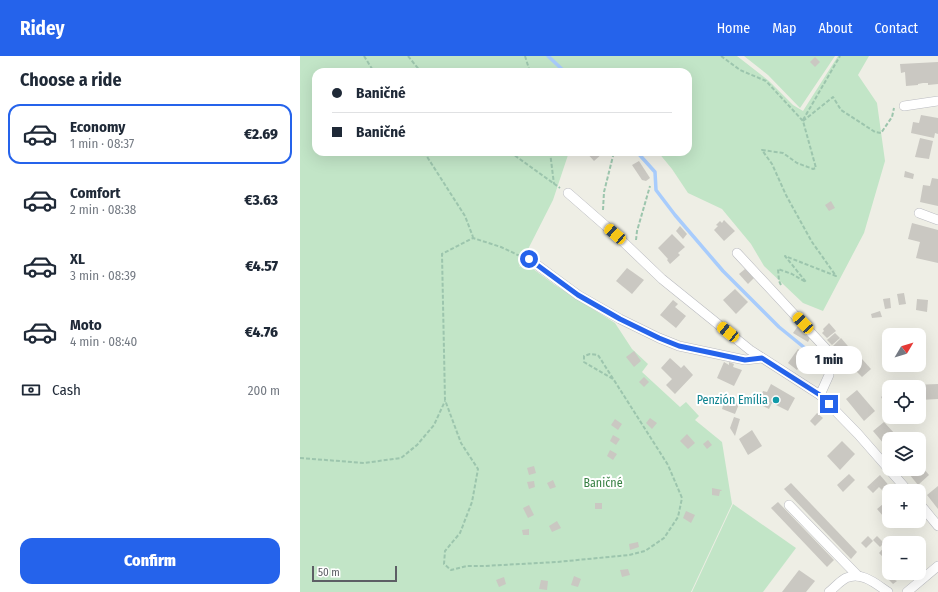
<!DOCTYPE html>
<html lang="en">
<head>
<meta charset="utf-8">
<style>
	:root { --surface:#fff; --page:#f6f6f7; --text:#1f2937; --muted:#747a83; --line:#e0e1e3; --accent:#2563eb }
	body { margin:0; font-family:"Fira Sans Condensed",sans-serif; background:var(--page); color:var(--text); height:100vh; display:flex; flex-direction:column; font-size:15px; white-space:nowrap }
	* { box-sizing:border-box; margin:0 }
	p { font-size:13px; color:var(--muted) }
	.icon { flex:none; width:22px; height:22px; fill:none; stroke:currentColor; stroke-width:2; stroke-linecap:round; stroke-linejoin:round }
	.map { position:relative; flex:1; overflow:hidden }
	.details { display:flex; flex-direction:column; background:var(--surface); width:300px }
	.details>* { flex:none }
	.banner { position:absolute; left:12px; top:12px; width:380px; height:88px; border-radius:12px; box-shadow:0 4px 16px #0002; display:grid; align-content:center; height:88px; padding:0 20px; background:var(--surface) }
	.needle { width:26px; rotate:52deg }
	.tools { position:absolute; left:582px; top:272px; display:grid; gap:8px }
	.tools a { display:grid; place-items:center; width:44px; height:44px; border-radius:8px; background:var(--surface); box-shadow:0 4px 16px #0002; font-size:20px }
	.scale { position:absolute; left:12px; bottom:10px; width:85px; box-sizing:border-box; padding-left:4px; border:2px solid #5d5f65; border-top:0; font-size:11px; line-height:14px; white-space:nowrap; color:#5d5f65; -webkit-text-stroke:3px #fff; paint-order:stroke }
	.end { position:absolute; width:18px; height:18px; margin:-9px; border:5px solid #2563eb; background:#fff; box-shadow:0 0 0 2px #fff }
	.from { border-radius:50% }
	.bubble { position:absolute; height:28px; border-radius:12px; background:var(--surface); box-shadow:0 4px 16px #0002; font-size:13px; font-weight:800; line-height:28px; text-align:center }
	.car { position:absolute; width:12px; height:24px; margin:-12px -6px; border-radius:5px; box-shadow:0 0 3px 1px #0007; background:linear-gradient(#f5c518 24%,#345 0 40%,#f5c518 0 76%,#345 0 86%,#f5c518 0) }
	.banner b { display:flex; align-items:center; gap:14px; height:38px; font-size:15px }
	.banner b+b { border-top:1px solid var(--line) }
	.banner i { width:10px; height:10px; background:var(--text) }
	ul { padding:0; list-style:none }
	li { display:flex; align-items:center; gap:12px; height:60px; margin:0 8px 6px; padding:0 12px; border:2px solid transparent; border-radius:12px }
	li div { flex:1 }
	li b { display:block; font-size:15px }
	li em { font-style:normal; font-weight:800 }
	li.on { border-color:var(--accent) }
	li>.icon { width:36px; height:36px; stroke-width:1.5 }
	h2 { padding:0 20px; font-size:18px; line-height:48px }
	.pay { display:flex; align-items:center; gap:10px; height:44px; padding:0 20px; font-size:15px }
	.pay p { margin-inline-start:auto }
	.cta { display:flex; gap:8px; margin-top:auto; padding:8px 20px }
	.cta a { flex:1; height:46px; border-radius:12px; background:var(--accent); color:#fff; font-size:16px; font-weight:800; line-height:46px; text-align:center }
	header { display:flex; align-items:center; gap:24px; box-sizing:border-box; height:56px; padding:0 20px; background:var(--accent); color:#fff }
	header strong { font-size:19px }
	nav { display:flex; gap:22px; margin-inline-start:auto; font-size:14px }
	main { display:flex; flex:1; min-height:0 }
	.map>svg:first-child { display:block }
	.green { fill:#c2e5c7 }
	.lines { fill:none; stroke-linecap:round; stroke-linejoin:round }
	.stream { stroke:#a8ccfc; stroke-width:3.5 }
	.building { fill:#cac8c2 }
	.minor-casing { stroke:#babbc0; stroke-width:10 }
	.path { stroke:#9cc5ad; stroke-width:2; stroke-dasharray:4 2; stroke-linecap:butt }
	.minor { stroke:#fff; stroke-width:9 }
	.route { stroke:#2563eb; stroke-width:5 }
	.culture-dot { fill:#0f9aa8; stroke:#fff; stroke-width:1.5 }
	.labels { text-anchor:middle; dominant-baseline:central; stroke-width:4; stroke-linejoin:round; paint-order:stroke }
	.culture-label { font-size:12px; fill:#0d838f; stroke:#fff; text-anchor:end }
	.park-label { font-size:12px; fill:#388144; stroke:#fff }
</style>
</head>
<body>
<header>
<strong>Ridey</strong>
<nav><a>Home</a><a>Map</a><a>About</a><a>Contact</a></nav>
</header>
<main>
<section class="details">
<h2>Choose a ride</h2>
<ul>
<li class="on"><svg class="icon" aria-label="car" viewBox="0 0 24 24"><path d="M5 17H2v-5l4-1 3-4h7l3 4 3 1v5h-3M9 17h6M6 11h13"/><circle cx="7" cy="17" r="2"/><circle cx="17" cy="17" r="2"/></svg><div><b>Economy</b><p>1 min · 08:37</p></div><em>€2.69</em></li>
<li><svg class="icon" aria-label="car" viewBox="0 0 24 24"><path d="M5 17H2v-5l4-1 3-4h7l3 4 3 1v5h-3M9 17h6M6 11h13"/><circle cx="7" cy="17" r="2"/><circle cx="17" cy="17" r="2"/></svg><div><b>Comfort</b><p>2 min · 08:38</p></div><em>€3.63</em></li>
<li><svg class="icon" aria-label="car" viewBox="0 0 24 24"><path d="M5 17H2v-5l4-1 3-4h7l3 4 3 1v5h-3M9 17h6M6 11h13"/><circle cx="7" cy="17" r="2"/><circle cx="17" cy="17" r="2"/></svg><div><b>XL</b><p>3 min · 08:39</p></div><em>€4.57</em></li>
<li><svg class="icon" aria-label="car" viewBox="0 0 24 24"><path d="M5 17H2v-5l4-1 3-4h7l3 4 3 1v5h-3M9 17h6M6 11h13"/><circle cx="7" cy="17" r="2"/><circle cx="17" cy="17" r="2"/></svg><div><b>Moto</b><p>4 min · 08:40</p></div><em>€4.76</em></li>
</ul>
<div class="pay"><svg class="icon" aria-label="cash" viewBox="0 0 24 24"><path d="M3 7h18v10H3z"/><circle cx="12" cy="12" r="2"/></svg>Cash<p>200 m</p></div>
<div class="cta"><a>Confirm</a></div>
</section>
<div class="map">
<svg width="638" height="536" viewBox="0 0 638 536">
	<rect width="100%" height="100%" fill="#eeeee5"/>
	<g class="green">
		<polygon points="0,0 437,0 469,25 493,49 503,55 538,0 569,0 558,19 577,47 585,105 564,177 523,255 503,247 464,210 451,188 422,153 388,137 372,113 358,96 388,96 388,16 16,16 16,96 269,96 253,144 219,211 225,207 255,229 315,267 332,293 348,308 342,316 380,351 386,346 399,360 395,364 422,386 432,448 391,536 0,536"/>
		<polygon points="444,0 535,0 500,52 468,19"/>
		<polygon points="433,448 496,492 463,536 392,536"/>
	</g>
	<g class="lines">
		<g class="stream">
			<polyline points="248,0 265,16"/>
			<polyline points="337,96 355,116 356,134 375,159 423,215 479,271 511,297 519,306"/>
		</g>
	</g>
	<g class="building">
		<polygon points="515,1 520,6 515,11 510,6"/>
		<polygon points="638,6 638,28 628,29 628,27 623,27 618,28 618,29 606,30 605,16 601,17 600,8"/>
		<polygon points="621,59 638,62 638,78 635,77 634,82 611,77 613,66 619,67"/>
		<polygon points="620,82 633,85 629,103 615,101"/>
		<polygon points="286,96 307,96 304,99 303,97 294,105"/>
		<polygon points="339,105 350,122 346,125 342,124 332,109"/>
		<polygon points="605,115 614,118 613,123 604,121"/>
		<polygon points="632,122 638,123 638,150 620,146 623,129 630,130"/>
		<polygon points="531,145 535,152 529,155 525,149"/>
		<polygon points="424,164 435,175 424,185 414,174 418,170 416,169 420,165 422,167"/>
		<polygon points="612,167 638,174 638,207 616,202 620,186 608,183"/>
		<polygon points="380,170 387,178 383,183 376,175"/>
		<polygon points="372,178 385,191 378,197 380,199 370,208 367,204 368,203 358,192"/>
		<polygon points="327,212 344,224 332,238 316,225"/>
		<polygon points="445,213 454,222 448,228 439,218"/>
		<polygon points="435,233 448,246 436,258 423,244"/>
		<polygon points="604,237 606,248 599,249 597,238"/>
		<polygon points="590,242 591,252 585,253 583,243"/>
		<polygon points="617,243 628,244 627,256 616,254"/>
		<polygon points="373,244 378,248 375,251 386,260 376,272 360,259"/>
		<polygon points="580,255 582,261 572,262 571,258"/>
		<polygon points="529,267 536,275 527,282 522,277 524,275 523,273"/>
		<polygon points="498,270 505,275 503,277 510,282 508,286 493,277"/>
		<polygon points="535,277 540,282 532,289 527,284"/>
		<polygon points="541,282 560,304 552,311 533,290"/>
		<polygon points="583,291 589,291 589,305 584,305"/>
		<polygon points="498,293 510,302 503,311 501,309 497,314 488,307"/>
		<polygon points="334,295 341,305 334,311 326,301"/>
		<polygon points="370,302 381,312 384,309 393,319 375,338 366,329 372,323 361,312"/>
		<polygon points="562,303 571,313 562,321 553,312"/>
		<polygon points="424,306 429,309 429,306 434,308 433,311 442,314 434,330 417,322"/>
		<polygon points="344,321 349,326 344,331 339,326"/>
		<polygon points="471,328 495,342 488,355 472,347 469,353 457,347 463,335 467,336"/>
		<polygon points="638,328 638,343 619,344 619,331 613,331 613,329"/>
		<polygon points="557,334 575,355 564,365 546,343"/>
		<polygon points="589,335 589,345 585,348 581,341"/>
		<polygon points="425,343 439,348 435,358 422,353"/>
		<polygon points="517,357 523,362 515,370 510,365"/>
		<polygon points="434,361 440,363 435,380 430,372"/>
		<polygon points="350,362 357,367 352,373 346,367"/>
		<polygon points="315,363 322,368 318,374 311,369"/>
		<polygon points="584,366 595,378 597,376 598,378 596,380 599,383 589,383 589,394 573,375"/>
		<polygon points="452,374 462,390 448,399 439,383"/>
		<polygon points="387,378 395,387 388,393 380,385"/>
		<polygon points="313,379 320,383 316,389 310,385"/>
		<polygon points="408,384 412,389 407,393 403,388"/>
		<polygon points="542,385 555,398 540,414 527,400"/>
		<polygon points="310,394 317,398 313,404 307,400"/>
		<polygon points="619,407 629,419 618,429 605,413 619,413"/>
		<polygon points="234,410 236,417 229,419 227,412"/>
		<polygon points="549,418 555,424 543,436 537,429"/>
		<polygon points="580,419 591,432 585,437 579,431 573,437 567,431"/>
		<polygon points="253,424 256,431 250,433 247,427"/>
		<polygon points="234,425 235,431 229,433 227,426"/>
		<polygon points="491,427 557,496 551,503 484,433"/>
		<polygon points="638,430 638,453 627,439"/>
		<polygon points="412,432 422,434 421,435 420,435 419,440 412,439"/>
		<polygon points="589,443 589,466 587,467 582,461 583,460 577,453"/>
		<polygon points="478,446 534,504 527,511 471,452"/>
		<rect x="295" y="447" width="7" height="6"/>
		<polygon points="229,449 234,459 228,462 223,452"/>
		<polygon points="386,455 395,459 391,467 383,462"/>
		<polygon points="257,465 261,472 252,476 249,470"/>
		<polygon points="229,473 229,479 223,479 222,474"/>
		<polygon points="568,480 573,485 566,492 561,487"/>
		<polygon points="577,480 584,487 580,491 573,484"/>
		<polygon points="338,486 339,491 330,494 329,488"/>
		<polygon points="586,489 589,492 589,501 587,499 584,502 579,497"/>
		<polygon points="328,513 330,519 322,521 320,514"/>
		<polygon points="499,514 515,525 506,536 482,536"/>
		<polygon points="589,517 603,517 595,524 597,525 593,528 585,520"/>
		<polygon points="274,520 281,523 278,531 271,529"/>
		<polygon points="204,521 206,528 199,531 196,524"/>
		<polygon points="241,524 248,525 247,534 239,533"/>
	</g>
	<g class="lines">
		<defs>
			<g id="minor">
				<polyline points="604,50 638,45"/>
				<polyline points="268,137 315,178 362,223 450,294 520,339 558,378 608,435"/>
				<polyline points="619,157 638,164"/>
				<polyline points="437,197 528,295 529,319 520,339"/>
				<polyline points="229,203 278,239 320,263 359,282 379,290 445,304 462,302"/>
				<polyline points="619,447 638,470"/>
				<polyline points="489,449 558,520"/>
				<path d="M529 536C534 532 540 525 546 522 562 515 576 528 588 536"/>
				<polyline points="607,536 638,510"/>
			</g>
		</defs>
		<use href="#minor" class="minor-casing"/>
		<g class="path">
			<polyline points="64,0 74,16"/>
			<polyline points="108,0 121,16"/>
			<polyline points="225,0 230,16"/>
			<polyline points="421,0 440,14 466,25 503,65 516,112 513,113 497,107 483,97 462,94 472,108 486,139 512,186 536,220 485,200 506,226 492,218 478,213 479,225 481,229"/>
			<polyline points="503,64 540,0"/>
			<polyline points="503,65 533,41 541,54 575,76 581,77 592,61 594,52"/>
			<polyline points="124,96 165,160 173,181"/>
			<polyline points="210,96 260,132"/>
			<polyline points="250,96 254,128"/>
			<polyline points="303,154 304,136 314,96"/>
			<polyline points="336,184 337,175 350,130"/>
			<polyline points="220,200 201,191 173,182 142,198 145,344 161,387 178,413 172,446 160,477 145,495 144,508 151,514 167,510 184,510 257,506 329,499 345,495 364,482 378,461 382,442 368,409 298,299 290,298 284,300 284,306 313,323"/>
			<polyline points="0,402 64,407 101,402 117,389 134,369 145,345"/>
		</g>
		<use href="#minor" class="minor"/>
	</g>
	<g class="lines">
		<polyline class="route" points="229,203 278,239 320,263 359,282 379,290 445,304 462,302 520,339 529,348"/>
	</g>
	<circle class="culture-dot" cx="476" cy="344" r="4"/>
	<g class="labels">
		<g class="culture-label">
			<text x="468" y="344">Penzión Emília</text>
		</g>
		<g class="park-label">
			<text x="303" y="427">Baničné</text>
		</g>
	</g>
</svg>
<div class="tools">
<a><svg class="needle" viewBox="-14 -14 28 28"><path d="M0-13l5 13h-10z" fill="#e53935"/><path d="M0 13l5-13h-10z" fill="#747a83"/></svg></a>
<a><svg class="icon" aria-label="locate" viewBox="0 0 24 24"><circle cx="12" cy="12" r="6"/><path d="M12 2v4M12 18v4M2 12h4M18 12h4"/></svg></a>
<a><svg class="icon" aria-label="layers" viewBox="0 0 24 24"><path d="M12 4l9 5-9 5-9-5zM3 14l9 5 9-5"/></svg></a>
<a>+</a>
<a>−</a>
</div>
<div class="scale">50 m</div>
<i class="end from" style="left:229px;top:203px"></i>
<i class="end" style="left:529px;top:348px"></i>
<div class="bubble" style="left:496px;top:290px;width:66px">1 min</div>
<i class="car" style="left:315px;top:178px;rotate:311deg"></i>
<i class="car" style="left:503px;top:267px;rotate:317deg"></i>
<i class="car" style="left:428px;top:276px;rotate:309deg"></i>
<div class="banner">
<b><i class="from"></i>Baničné</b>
<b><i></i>Baničné</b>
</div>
</div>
</main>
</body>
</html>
